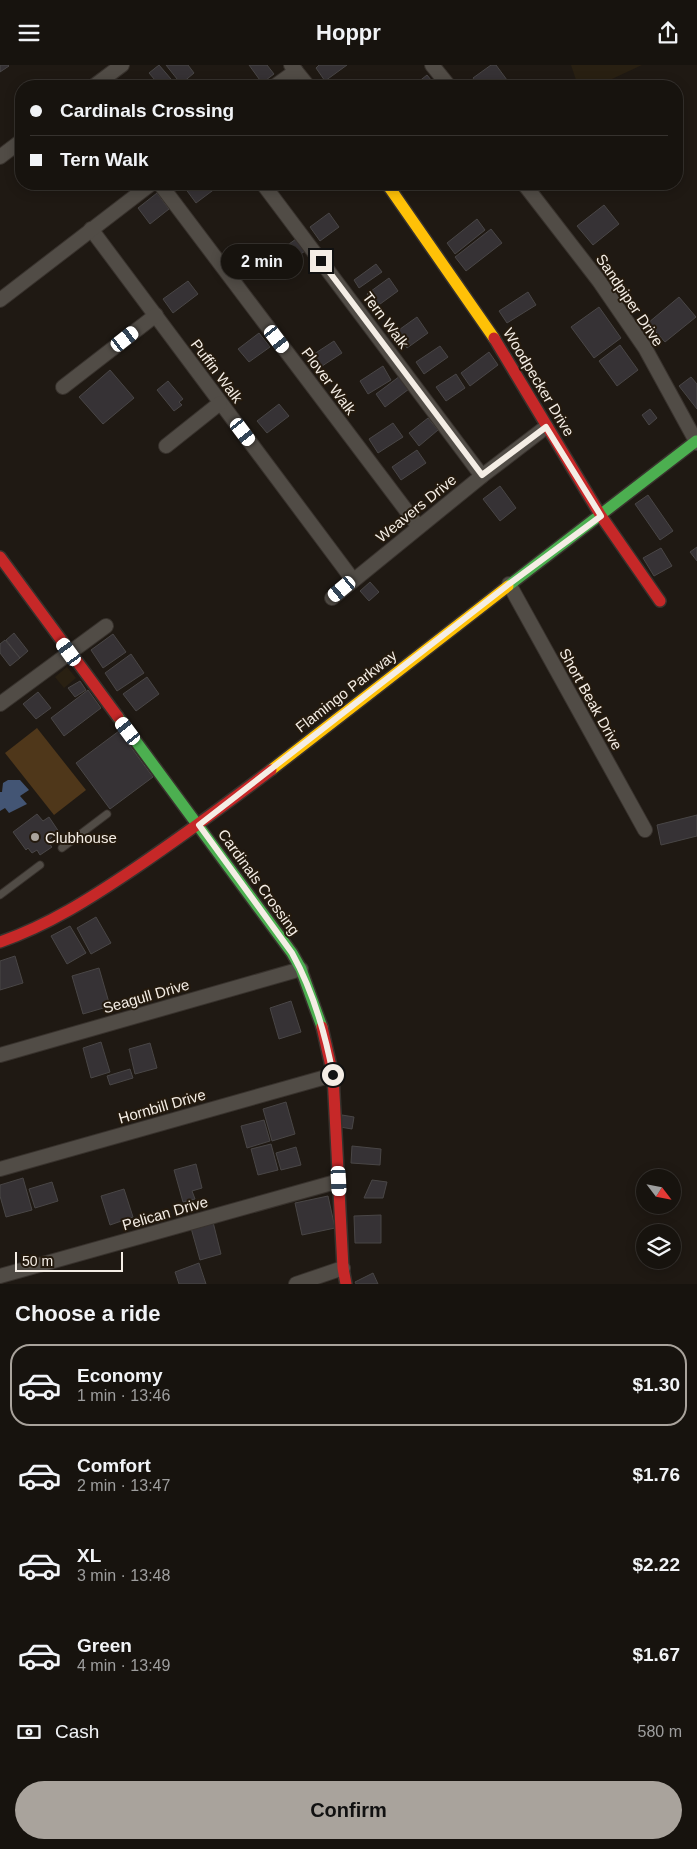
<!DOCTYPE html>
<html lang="en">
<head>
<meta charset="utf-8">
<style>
	:root { --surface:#17130e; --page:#24201c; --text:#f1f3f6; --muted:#9e9e9e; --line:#36322e; --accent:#a9a39c }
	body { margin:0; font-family:Arial,sans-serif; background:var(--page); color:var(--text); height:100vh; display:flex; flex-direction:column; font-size:19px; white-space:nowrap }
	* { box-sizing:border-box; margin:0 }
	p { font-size:16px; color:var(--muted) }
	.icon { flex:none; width:28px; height:28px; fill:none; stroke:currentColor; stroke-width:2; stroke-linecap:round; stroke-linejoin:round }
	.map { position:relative; height:1219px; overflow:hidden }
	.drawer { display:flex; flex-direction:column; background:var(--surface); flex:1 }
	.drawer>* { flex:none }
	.top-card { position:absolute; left:15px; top:15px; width:668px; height:110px; border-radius:20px; box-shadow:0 2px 12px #0003,0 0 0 1px var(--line); display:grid; align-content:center; height:110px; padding:0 15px; background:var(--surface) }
	.needle { width:32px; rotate:122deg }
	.fabs { position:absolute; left:636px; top:1104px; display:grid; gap:10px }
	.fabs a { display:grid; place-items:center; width:45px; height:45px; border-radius:50%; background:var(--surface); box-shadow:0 2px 12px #0003,0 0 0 1px var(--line); font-size:25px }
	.scale { position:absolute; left:15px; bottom:12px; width:108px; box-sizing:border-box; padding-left:5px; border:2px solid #f4ede5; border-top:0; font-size:14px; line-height:18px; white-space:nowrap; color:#f4ede5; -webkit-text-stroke:4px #241a0e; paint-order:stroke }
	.end { position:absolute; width:22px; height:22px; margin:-11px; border:6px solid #f4ede5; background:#111; box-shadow:0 0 0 2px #111 }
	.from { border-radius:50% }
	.bubble { position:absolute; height:35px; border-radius:18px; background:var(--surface); box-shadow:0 2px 12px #0003,0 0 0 1px var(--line); font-size:16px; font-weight:600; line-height:35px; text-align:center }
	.car { position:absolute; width:15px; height:30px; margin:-15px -8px; border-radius:6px; box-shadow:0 0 4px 1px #0007; background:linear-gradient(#fff 24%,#345 0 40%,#fff 0 76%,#345 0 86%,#fff 0) }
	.top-card b { display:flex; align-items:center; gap:18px; height:48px; font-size:19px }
	.top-card b+b { border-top:1px solid var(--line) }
	.top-card i { width:12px; height:12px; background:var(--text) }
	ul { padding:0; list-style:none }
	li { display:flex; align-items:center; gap:15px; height:82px; margin:0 10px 8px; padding:0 5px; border:2px solid transparent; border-radius:20px }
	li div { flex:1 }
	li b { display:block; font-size:19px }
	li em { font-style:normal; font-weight:600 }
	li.selected { border-color:var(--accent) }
	li>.icon { width:45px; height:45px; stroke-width:1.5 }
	h2 { padding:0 15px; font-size:22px; line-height:60px }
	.pay { display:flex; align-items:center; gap:12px; height:55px; padding:0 15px; font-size:19px }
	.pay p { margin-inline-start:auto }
	.action { display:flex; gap:10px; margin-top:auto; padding:10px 15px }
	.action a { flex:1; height:58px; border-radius:30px; background:var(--accent); color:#111; font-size:20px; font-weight:600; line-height:58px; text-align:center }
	header { display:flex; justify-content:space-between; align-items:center; height:65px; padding:0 15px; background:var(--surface); font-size:22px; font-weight:600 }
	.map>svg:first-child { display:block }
	.industrial { fill:#292012 }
	.green { fill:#4f371a }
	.water { fill:#435574 }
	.building { fill:#363235; stroke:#494646 }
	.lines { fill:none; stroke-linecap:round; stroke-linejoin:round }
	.lane-casing { stroke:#38322d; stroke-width:9 }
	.street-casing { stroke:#38322d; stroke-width:16 }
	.fast-casing { stroke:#38322d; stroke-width:14 }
	.slow-casing { stroke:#38322d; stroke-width:14 }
	.jam-casing { stroke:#38322d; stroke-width:14 }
	.lane { stroke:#514c46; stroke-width:7 }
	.street { stroke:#514c46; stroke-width:14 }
	.fast { stroke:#4caf50; stroke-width:11 }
	.slow { stroke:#ffc107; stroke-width:11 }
	.jam { stroke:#c62828; stroke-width:11 }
	.route { stroke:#f4ede5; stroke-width:6 }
	.poi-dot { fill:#a9a39c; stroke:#241a0e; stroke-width:2 }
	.labels { text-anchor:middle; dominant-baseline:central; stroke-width:4; stroke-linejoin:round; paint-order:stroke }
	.street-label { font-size:15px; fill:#f4ede5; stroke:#241a0e }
	.poi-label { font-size:15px; fill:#f4ede5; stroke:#241a0e; text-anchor:start }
</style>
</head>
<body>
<header><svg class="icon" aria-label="menu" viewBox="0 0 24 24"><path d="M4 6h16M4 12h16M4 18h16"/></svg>Hoppr<svg class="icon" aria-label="share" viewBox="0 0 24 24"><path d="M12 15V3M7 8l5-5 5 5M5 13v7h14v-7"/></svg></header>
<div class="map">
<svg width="697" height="1219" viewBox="0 0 697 1219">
	<rect width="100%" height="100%" fill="#1f1913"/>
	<g class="industrial">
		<polygon points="571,0 642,0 597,21 578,21"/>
		<polygon points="67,602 76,613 64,623 55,612"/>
	</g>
	<polygon class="green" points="37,663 86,725 54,750 5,688"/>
	<polygon class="water" points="8,715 20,715 29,725 20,731 27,739 9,748 5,743 0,746 0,727 2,727 3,718"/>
	<g class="building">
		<polygon points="0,0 8,0 9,1 0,7"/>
		<polygon points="159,0 177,21 160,21 149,8"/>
		<polygon points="166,0 188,0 194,8 181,19"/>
		<polygon points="249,0 267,0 274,9 262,18"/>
		<polygon points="319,0 347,0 325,16 316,3"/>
		<polygon points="491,0 496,0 507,15 499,21 479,21 473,13"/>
		<polygon points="427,10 436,21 413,21"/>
		<polygon points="509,16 513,21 503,21"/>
		<polygon points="190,119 219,119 220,120 196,138 185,123"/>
		<polygon points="157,128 169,144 150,159 138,143"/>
		<polygon points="604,140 619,159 593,180 577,161"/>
		<polygon points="329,148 339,162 320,176 310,162"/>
		<polygon points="477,154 485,165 455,189 447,178"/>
		<polygon points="491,164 502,178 466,206 455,192"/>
		<polygon points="296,174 305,186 280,204 271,192"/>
		<polygon points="376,199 382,207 359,223 354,215"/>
		<polygon points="389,213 398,226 376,242 367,229"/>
		<polygon points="188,216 198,229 173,248 163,234"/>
		<polygon points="528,227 536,240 507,258 499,246"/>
		<polygon points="679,232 696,252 665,277 648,258"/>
		<polygon points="599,242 621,273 594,293 571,262"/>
		<polygon points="417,252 428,268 407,283 396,267"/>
		<polygon points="259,268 270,282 249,297 238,284"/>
		<polygon points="334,276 342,288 316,305 308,293"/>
		<polygon points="620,280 638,305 617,321 599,296"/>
		<polygon points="440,281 448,292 424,309 416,297"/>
		<polygon points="489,287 498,300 470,321 461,308"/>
		<polygon points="383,301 391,315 368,329 360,316"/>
		<polygon points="110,305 134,333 103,359 79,332"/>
		<polygon points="456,309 465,323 446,336 436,322"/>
		<polygon points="400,311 409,324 385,342 376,329"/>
		<polygon points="691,312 697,319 697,344 679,321"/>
		<polygon points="168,316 183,334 179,337 182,340 174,346 157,325"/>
		<polygon points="279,339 289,351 267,368 257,356"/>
		<polygon points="650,344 657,353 649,360 642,350"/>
		<polygon points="428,353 438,365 419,381 409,368"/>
		<polygon points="393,358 403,372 378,388 369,374"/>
		<polygon points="417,385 426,398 401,415 392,402"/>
		<polygon points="500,421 516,443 500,456 483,434"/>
		<polygon points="648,430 673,466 660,475 635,439"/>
		<polygon points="697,482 697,496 690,487"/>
		<polygon points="661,483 672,501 654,511 643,493"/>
		<polygon points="370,517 379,527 369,536 360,526"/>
		<polygon points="14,568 28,586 20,593 6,575"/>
		<polygon points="113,569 126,587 103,603 91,585"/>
		<polygon points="5,575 20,593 10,601 0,588 0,579"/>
		<polygon points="131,589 144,608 117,626 105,608"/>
		<polygon points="147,612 159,629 136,646 123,629"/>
		<polygon points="80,616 86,625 75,632 68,623"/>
		<polygon points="88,625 101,643 64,671 51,653"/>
		<polygon points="38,627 51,643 36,654 23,639"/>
		<polygon points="119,666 153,712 110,744 76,698"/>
		<polygon points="37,749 43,756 49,752 59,767 47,776 52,782 40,790 37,785 32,788 28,783 26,785 13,767"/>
		<polygon points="697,750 697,771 661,780 657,760"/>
		<polygon points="96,852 111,878 91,889 77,863"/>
		<polygon points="70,861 86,888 67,899 51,871"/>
		<polygon points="15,891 23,918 0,925 0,896"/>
		<polygon points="99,903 110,941 83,949 72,911"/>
		<polygon points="291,936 301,967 279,974 270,943"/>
		<polygon points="101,977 110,1007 91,1013 83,983"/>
		<polygon points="150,978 157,1003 135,1009 129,984"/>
		<polygon points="130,1004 133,1013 110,1020 107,1011"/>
		<polygon points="286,1037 295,1069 272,1076 263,1044"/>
		<polygon points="342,1050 354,1052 352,1064 340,1062"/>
		<polygon points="264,1055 270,1076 247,1083 241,1061"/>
		<polygon points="271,1079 278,1105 258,1110 251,1084"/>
		<polygon points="352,1081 381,1084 380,1100 351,1098"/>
		<polygon points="296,1082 301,1100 281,1105 276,1088"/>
		<polygon points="196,1099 202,1123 192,1126 195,1134 183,1137 174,1105"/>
		<polygon points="23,1113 32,1145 6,1152 0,1131 0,1120"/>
		<polygon points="372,1115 387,1117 383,1133 364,1133"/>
		<polygon points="52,1117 58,1136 35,1143 29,1124"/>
		<polygon points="124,1124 133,1152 110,1160 101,1131"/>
		<polygon points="328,1131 335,1163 302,1170 295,1138"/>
		<polygon points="381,1150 381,1178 355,1178 354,1151"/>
		<polygon points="213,1157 221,1189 200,1195 191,1163"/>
		<polygon points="199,1198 206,1219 179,1219 175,1207"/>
		<polygon points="373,1208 378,1219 356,1219 355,1217"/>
	</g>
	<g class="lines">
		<defs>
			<g id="lane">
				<polyline points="62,783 107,749"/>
				<polyline points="0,830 40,800"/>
			</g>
			<g id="street">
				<polyline points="291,0 308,21"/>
				<polyline points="432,0 449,21"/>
				<polyline points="94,21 122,0"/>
				<polyline points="275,21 296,6"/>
				<polyline points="0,92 21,76"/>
				<polyline points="160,119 418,461"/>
				<polyline points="263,119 482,411"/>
				<polyline points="524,119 599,216 645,283 697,378"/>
				<polyline points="91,164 353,515"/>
				<polyline points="0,235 151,119"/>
				<polyline points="63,322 156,250"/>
				<polyline points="166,381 220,338"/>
				<polyline points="509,519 645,765"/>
				<polyline points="332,533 482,411 546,362"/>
				<polyline points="0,639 106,561"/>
				<polyline points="0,990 301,904"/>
				<polyline points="0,1104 333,1010"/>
				<polyline points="0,1211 339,1116"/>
				<polyline points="296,1219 343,1203"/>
			</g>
			<g id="fast">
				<polyline points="508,521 696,376"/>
				<polyline points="118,652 292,888 301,904 322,962"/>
			</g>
			<g id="slow">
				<polyline points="387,119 494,273"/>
				<polyline points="271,705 508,521"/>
			</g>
			<g id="jam">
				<polyline points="494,273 601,451 660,536"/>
				<polyline points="0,492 118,652"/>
				<path d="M0 877C49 860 91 833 134 804 181 772 226 739 271 705"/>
				<polyline points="322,962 333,1010 343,1203 346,1219"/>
			</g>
		</defs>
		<use href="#lane" class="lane-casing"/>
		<use href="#street" class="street-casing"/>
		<use href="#fast" class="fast-casing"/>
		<use href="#slow" class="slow-casing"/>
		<use href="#jam" class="jam-casing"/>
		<use href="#lane" class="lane"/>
		<use href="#street" class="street"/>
		<use href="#fast" class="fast"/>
		<use href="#slow" class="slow"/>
		<use href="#jam" class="jam"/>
	</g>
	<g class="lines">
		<path class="route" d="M321 196 482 410 546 362 601 451 509 519 199 760 292 888C313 926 325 967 333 1010"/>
	</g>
	<circle class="poi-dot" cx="35" cy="772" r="5"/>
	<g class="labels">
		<g class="street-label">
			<text transform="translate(630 235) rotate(56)">Sandpiper Drive</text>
			<text transform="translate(386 255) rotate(53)">Tern Walk</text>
			<text transform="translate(217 306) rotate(53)">Puffin Walk</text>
			<text transform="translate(329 316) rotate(53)">Plover Walk</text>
			<text transform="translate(539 317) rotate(59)">Woodpecker Drive</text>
			<text transform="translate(416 443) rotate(-39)">Weavers Drive</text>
			<text transform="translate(346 626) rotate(-38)">Flamingo Parkway</text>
			<text transform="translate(591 634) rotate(61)">Short Beak Drive</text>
			<text transform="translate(259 817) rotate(54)">Cardinals Crossing</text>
			<text transform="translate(146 931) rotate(-16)">Seagull Drive</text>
			<text transform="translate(162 1041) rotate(-16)">Hornbill Drive</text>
			<text transform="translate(165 1148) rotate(-16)">Pelican Drive</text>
		</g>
		<g class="poi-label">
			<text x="45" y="772">Clubhouse</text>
		</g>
	</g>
</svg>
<div class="fabs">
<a><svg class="needle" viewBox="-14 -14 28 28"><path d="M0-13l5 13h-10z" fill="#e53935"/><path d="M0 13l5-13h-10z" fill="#9e9e9e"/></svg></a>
<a><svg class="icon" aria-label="layers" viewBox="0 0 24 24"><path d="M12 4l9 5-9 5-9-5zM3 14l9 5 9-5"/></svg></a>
</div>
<div class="scale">50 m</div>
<i class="end from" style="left:333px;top:1010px"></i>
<i class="end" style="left:321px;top:196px"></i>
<div class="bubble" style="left:221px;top:179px;width:82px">2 min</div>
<i class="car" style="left:125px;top:274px;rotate:52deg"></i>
<i class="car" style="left:277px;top:274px;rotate:143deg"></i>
<i class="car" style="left:243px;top:367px;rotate:143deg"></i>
<i class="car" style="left:342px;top:524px;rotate:230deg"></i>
<i class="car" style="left:69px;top:587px;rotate:324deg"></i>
<i class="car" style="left:128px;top:666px;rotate:323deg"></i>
<i class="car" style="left:339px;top:1116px;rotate:177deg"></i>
<div class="top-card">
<b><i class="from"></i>Cardinals Crossing</b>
<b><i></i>Tern Walk</b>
</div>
</div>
<section class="drawer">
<h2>Choose a ride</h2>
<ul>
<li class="selected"><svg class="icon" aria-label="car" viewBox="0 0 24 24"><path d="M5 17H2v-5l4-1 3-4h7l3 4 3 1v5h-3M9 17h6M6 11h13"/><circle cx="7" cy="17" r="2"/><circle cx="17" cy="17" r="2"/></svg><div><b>Economy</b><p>1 min · 13:46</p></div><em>$1.30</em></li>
<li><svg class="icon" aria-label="car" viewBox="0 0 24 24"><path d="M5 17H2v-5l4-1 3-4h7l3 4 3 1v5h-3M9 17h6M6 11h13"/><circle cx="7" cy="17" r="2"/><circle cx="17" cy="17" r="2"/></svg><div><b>Comfort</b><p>2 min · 13:47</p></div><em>$1.76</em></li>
<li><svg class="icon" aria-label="car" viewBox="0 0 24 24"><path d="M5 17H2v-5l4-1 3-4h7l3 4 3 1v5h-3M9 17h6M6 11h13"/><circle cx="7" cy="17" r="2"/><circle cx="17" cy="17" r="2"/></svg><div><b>XL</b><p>3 min · 13:48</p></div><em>$2.22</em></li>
<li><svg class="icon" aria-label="car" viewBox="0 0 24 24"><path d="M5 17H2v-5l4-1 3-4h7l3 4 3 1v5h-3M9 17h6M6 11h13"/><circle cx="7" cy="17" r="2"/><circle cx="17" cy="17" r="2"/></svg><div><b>Green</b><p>4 min · 13:49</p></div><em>$1.67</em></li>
</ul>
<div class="pay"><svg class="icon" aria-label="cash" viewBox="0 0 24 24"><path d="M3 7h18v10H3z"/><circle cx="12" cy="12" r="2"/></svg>Cash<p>580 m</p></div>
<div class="action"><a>Confirm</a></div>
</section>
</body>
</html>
